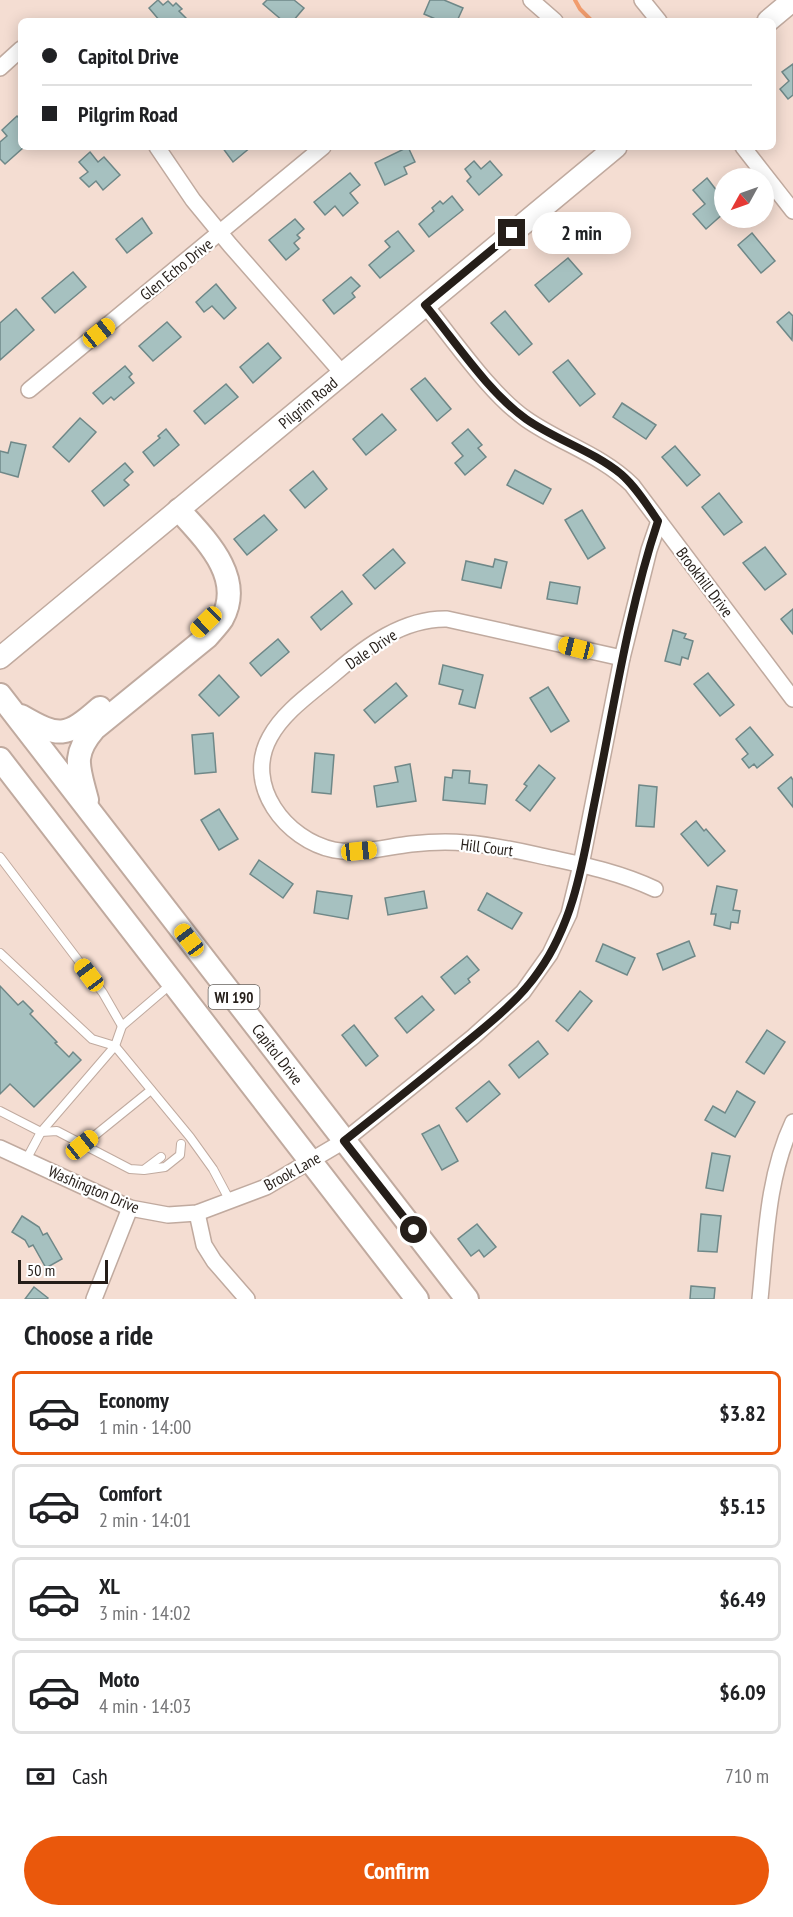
<!DOCTYPE html>
<html lang="en">
<head>
<meta charset="utf-8">
<style>
	:root { --surface:#fff; --page:#f2f2f2; --text:#202124; --muted:#757577; --line:#e0e0e0; --accent:#ea580c }
	body { margin:0; font-family:"PT Sans Narrow",sans-serif; background:var(--page); color:var(--text); height:100vh; display:flex; flex-direction:column; font-size:22px; white-space:nowrap }
	* { box-sizing:border-box; margin:0 }
	p { font-size:20px; color:var(--muted) }
	.icon { flex:none; width:33px; height:33px; fill:none; stroke:currentColor; stroke-width:2; stroke-linecap:round; stroke-linejoin:round }
	.map { position:relative; height:1299px; overflow:hidden }
	.drawer { display:flex; flex-direction:column; background:var(--surface); flex:1 }
	.drawer>* { flex:none }
	.guide { position:absolute; left:18px; top:18px; width:758px; height:132px; border-radius:9px; box-shadow:0 3px 15px #0003; display:grid; align-content:center; height:132px; padding:0 24px; background:var(--surface) }
	.needle { width:39px; rotate:230deg }
	.buttons { position:absolute; left:714px; top:168px; display:grid; gap:12px }
	.buttons a { display:grid; place-items:center; width:60px; height:60px; border-radius:50%; background:var(--surface); box-shadow:0 3px 15px #0003; font-size:30px }
	.scale { position:absolute; left:18px; bottom:15px; width:90px; box-sizing:border-box; padding-left:6px; border:3px solid #251e19; border-top:0; font-size:16px; line-height:21px; white-space:nowrap; color:#251e19; -webkit-text-stroke:4px #fff; paint-order:stroke }
	.end { position:absolute; width:27px; height:27px; margin:-14px; border:8px solid #251e19; background:#fff; box-shadow:0 0 0 3px #fff }
	.from { border-radius:50% }
	.bubble { position:absolute; height:42px; border-radius:21px; background:var(--surface); box-shadow:0 3px 15px #0003; font-size:20px; font-weight:700; line-height:42px; text-align:center }
	.car { position:absolute; width:18px; height:36px; margin:-18px -9px; border-radius:8px; box-shadow:0 0 4px 2px #0007; background:linear-gradient(#f5c518 24%,#345 0 40%,#f5c518 0 76%,#345 0 86%,#f5c518 0) }
	.guide b { display:flex; align-items:center; gap:21px; height:57px; font-size:22px }
	.guide b+b { border-top:2px solid var(--line) }
	.guide i { width:15px; height:15px; background:var(--text) }
	ul { padding:0; list-style:none }
	li { display:flex; align-items:center; gap:18px; height:84px; margin:0 12px 9px; padding:0 12px; border:3px solid var(--line); border-radius:9px }
	li div { flex:1 }
	li b { display:block; font-size:22px }
	li em { font-style:normal; font-weight:700 }
	li.current { border-color:var(--accent) }
	li>.icon { width:54px; height:54px; stroke-width:1.5 }
	h2 { padding:0 24px; font-size:27px; line-height:72px }
	.pay { display:flex; align-items:center; gap:15px; height:66px; padding:0 24px; font-size:22px }
	.pay p { margin-inline-start:auto }
	.primary-button { display:flex; gap:12px; margin-top:auto; padding:12px 24px }
	.primary-button a { flex:1; height:69px; border-radius:36px; background:var(--accent); color:#fff; font-size:24px; font-weight:700; line-height:69px; text-align:center }
	.map>svg:first-child { display:block }
	.lines { fill:none; stroke-linecap:round; stroke-linejoin:round }
	.stream { stroke:#f19c6d; stroke-width:4 }
	.building { fill:#a6c1c0; stroke:#6f8888; stroke-width:1.5 }
	.lane-casing { stroke:#c0aa9f; stroke-width:10 }
	.street-casing { stroke:#c0aa9f; stroke-width:18 }
	.secondary-casing { stroke:#c0aa9f; stroke-width:24 }
	.primary-casing { stroke:#c0aa9f; stroke-width:26 }
	.lane { stroke:#fff; stroke-width:8 }
	.street { stroke:#fff; stroke-width:15 }
	.secondary { stroke:#fff; stroke-width:21 }
	.primary { stroke:#fff; stroke-width:22 }
	.route { stroke:#251e19; stroke-width:8 }
	.labels { text-anchor:middle; dominant-baseline:central; stroke-width:4.5; stroke-linejoin:round; paint-order:stroke }
	.shield { fill:#fff; stroke:#66625e; stroke-width:1.5 }
	.shield-label { font-size:15px; font-weight:bold; fill:#251e19 }
	.street-label { font-size:16px; fill:#251e19; stroke:#fff }
</style>
</head>
<body>
<div class="map">
<svg width="793" height="1299" viewBox="0 0 793 1299">
	<rect width="100%" height="100%" fill="#f4ddd2"/>
	<g class="lines">
		<polyline class="stream" points="575,0 580,9 592,21"/>
	</g>
	<g class="building">
		<polygon points="158,0 163,5 168,1 173,6 176,3 182,9 179,11 188,20 160,21 149,8"/>
		<polygon points="267,0 294,0 304,8 293,21 283,21 263,4"/>
		<polygon points="430,0 444,0 463,8 457,21 440,21 424,14"/>
		<polygon points="793,64 793,95 788,99 780,89 789,81 782,72"/>
		<polygon points="17,116 21,120 21,147 24,147 5,164 0,159 0,142 7,136 2,130"/>
		<polygon points="222,147 255,147 253,149 251,147 233,162"/>
		<polygon points="408,147 415,162 404,167 407,174 385,185 375,163"/>
		<polygon points="90,152 98,162 104,157 120,175 103,190 96,181 89,187 80,178 88,172 79,162"/>
		<polygon points="474,161 481,169 490,161 502,175 479,195 467,181 471,177 465,169"/>
		<polygon points="350,173 360,185 350,193 358,203 343,216 335,206 325,215 314,202"/>
		<polygon points="707,178 724,200 724,213 706,229 693,214 705,204 693,190"/>
		<polygon points="452,196 463,210 429,237 419,224 434,211 432,208 440,201 443,204"/>
		<polygon points="142,218 152,233 127,253 116,239"/>
		<polygon points="295,219 304,229 297,235 300,238 294,243 299,249 286,260 269,240"/>
		<polygon points="398,231 414,251 380,278 369,265 390,247 385,241"/>
		<polygon points="752,233 775,261 761,273 738,245"/>
		<polygon points="568,258 582,274 549,302 535,285"/>
		<polygon points="73,272 86,287 55,313 42,298"/>
		<polygon points="351,277 360,286 352,293 355,297 334,314 323,300"/>
		<polygon points="216,284 236,308 224,319 212,306 204,312 196,302"/>
		<polygon points="16,309 34,330 0,360 0,323"/>
		<polygon points="505,311 532,344 519,355 491,323"/>
		<polygon points="789,312 793,316 792,340 777,322"/>
		<polygon points="167,322 181,337 153,361 139,346"/>
		<polygon points="268,343 281,358 253,383 240,367"/>
		<polygon points="568,360 595,394 580,406 553,372"/>
		<polygon points="125,366 132,374 129,377 134,383 114,400 111,397 103,404 93,393"/>
		<polygon points="425,378 451,409 437,421 411,389"/>
		<polygon points="226,384 238,397 205,424 194,411"/>
		<polygon points="622,403 656,425 646,439 613,417"/>
		<polygon points="382,414 396,430 366,455 353,439"/>
		<polygon points="80,418 96,432 69,462 53,447"/>
		<polygon points="166,429 179,445 154,466 143,452 160,438 158,436"/>
		<polygon points="468,429 482,445 478,448 486,457 465,475 455,463 463,456 452,443"/>
		<polygon points="11,442 26,445 18,477 0,472 0,451 8,453"/>
		<polygon points="675,446 700,475 687,486 662,457"/>
		<polygon points="125,463 133,472 124,480 129,485 104,506 92,491"/>
		<polygon points="515,470 551,489 543,504 507,485"/>
		<polygon points="313,471 327,489 305,508 290,490"/>
		<polygon points="719,493 742,522 724,535 702,507"/>
		<polygon points="582,510 605,548 588,559 565,520"/>
		<polygon points="264,515 277,530 247,555 234,539"/>
		<polygon points="765,547 786,574 765,590 743,563"/>
		<polygon points="393,549 405,563 375,589 363,575"/>
		<polygon points="495,559 507,562 501,588 462,580 466,561 493,567"/>
		<polygon points="550,582 580,587 577,604 547,599"/>
		<polygon points="342,591 352,604 321,630 311,617"/>
		<polygon points="793,609 793,634 781,619"/>
		<polygon points="673,630 686,634 684,638 693,641 688,659 682,657 680,665 665,661"/>
		<polygon points="278,639 289,652 261,676 250,663"/>
		<polygon points="443,665 483,675 475,708 459,704 463,690 439,684"/>
		<polygon points="708,673 734,705 720,716 694,684"/>
		<polygon points="219,675 239,697 219,716 199,695"/>
		<polygon points="396,683 407,696 375,723 364,710"/>
		<polygon points="548,687 569,721 551,732 530,698"/>
		<polygon points="750,727 773,755 757,768 754,764 749,768 742,759 748,754 736,739"/>
		<polygon points="213,733 216,772 195,774 192,735"/>
		<polygon points="315,753 334,755 331,794 312,792"/>
		<polygon points="410,764 416,801 377,807 374,786 398,782 395,767"/>
		<polygon points="539,765 555,778 530,811 516,800 527,786 524,784"/>
		<polygon points="453,770 470,771 469,783 487,785 485,804 443,800 445,777 452,778"/>
		<polygon points="791,777 793,780 793,807 778,788"/>
		<polygon points="639,785 657,787 654,827 636,826"/>
		<polygon points="219,809 238,839 219,850 201,820"/>
		<polygon points="696,821 704,831 706,829 725,851 708,866 681,834"/>
		<polygon points="259,860 293,884 283,898 250,874"/>
		<polygon points="717,886 737,890 733,910 740,911 738,923 731,922 730,929 714,925 716,914 711,914"/>
		<polygon points="317,891 352,896 348,919 314,913"/>
		<polygon points="424,891 427,908 388,915 385,898"/>
		<polygon points="487,893 522,913 512,929 478,910"/>
		<polygon points="689,941 695,956 663,970 657,954"/>
		<polygon points="603,944 635,958 627,975 596,961"/>
		<polygon points="467,956 479,970 468,979 470,982 455,994 441,977"/>
		<polygon points="0,986 18,1005 23,1001 33,1011 30,1014 57,1042 55,1043 69,1057 73,1052 81,1060 34,1107 10,1084 0,1094"/>
		<polygon points="580,991 592,1001 568,1031 556,1021"/>
		<polygon points="422,996 434,1010 407,1033 395,1018"/>
		<polygon points="354,1025 378,1056 366,1066 342,1035"/>
		<polygon points="767,1030 785,1042 764,1074 746,1062"/>
		<polygon points="538,1041 548,1054 519,1078 509,1065"/>
		<polygon points="489,1081 500,1094 467,1122 456,1108"/>
		<polygon points="737,1091 755,1102 735,1137 705,1120 713,1106 725,1113"/>
		<polygon points="439,1125 458,1161 442,1170 422,1134"/>
		<polygon points="712,1153 730,1156 723,1191 706,1188"/>
		<polygon points="701,1214 721,1216 717,1252 698,1251"/>
		<polygon points="22,1216 39,1227 43,1235 47,1233 62,1259 46,1268 33,1245 29,1247 25,1240 12,1232"/>
		<polygon points="477,1224 496,1247 484,1257 479,1250 471,1256 458,1239"/>
		<polygon points="691,1286 715,1288 714,1299 690,1299"/>
		<polygon points="34,1287 48,1298 47,1299 25,1299"/>
	</g>
	<g class="lines">
		<defs>
			<g id="lane">
				<polyline points="0,857 103,993 122,1026"/>
				<polyline points="0,953 92,1039 115,1046 190,1137 213,1169 230,1201"/>
				<polyline points="0,1111 41,1132 57,1131 130,1169 144,1170 165,1167 180,1155 181,1144"/>
				<polyline points="83,1145 151,1090"/>
				<polyline points="26,1160 41,1132 115,1046 122,1026 170,985"/>
				<polyline points="145,1169 161,1157"/>
			</g>
			<g id="street">
				<polyline points="531,0 555,21"/>
				<polyline points="642,0 659,21"/>
				<polyline points="0,68 21,49"/>
				<polyline points="157,147 193,200 230,245 343,374"/>
				<polyline points="743,147 793,211"/>
				<path d="M425 305C454 340 490 394 526 419 560 443 602 455 632 485L793 699"/>
				<polyline points="29,390 323,147"/>
				<path d="M622 658 447 619C404 618 366 646 335 673 313 692 284 711 270 737 243 785 286 840 334 850 359 855 386 847 411 844 429 842 448 841 466 843 495 845 523 852 551 858 588 866 621 873 655 889"/>
				<polyline points="0,1148 130,1208 168,1215 197,1213 266,1187 344,1141 473,1037 523,992 550,954 569,914 581,865 622,658 649,550 659,521"/>
				<polyline points="197,1213 204,1245 214,1261 247,1299"/>
				<polyline points="94,1299 130,1208"/>
				<path d="M760 1299C766 1240 767 1177 793 1122"/>
			</g>
			<g id="secondary">
				<polyline points="768,21 793,0"/>
				<path id="s1" d="M0 658 616 147"/>
			</g>
			<g id="primary">
				<path id="s2" d="M0 695 467 1299"/>
				<path d="M21 716C59 738 66 738 100 708"/>
				<polyline points="0,759 417,1299"/>
				<path d="M87 800C79 768 71 756 94 729L207 637C212 631 218 625 222 619 245 577 205 539 179 510"/>
			</g>
		</defs>
		<use href="#lane" class="lane-casing"/>
		<use href="#street" class="street-casing"/>
		<use href="#secondary" class="secondary-casing"/>
		<use href="#primary" class="primary-casing"/>
		<use href="#lane" class="lane"/>
		<use href="#street" class="street"/>
		<use href="#secondary" class="secondary"/>
		<use href="#primary" class="primary"/>
	</g>
	<g class="lines">
		<path class="route" d="M414 1230 344 1141C382 1111 420 1081 457 1050 486 1026 518 1002 539 971 575 920 583 859 595 800 614 707 628 611 658 521 647 505 636 487 621 474 593 451 556 440 526 419 488 392 455 341 425 305L512 233"/>
	</g>
	<g class="labels">
		<rect class="shield" x="208.5" y="985" width="51" height="24" rx="4.5"/>
		<g class="shield-label">
			<text x="234" y="997">WI 190</text>
		</g>
		<g class="street-label">
			<text transform="translate(176 269) rotate(-39)">Glen Echo Drive</text>
			<text stroke="none"><textPath href="#s1" startOffset="400">Pilgrim Road</textPath></text>
			<text transform="translate(705 582) rotate(53)">Brookhill Drive</text>
			<text transform="translate(371 649) rotate(-34)">Dale Drive</text>
			<text transform="translate(487 847) rotate(7)">Hill Court</text>
			<text stroke="none"><textPath href="#s2" startOffset="454">Capitol Drive</textPath></text>
			<text transform="translate(292 1171) rotate(-29)">Brook Lane</text>
			<text transform="translate(94 1189) rotate(23)">Washington Drive</text>
		</g>
	</g>
</svg>
<div class="buttons">
<a><svg class="needle" viewBox="-14 -14 28 28"><path d="M0-13l5 13h-10z" fill="#e53935"/><path d="M0 13l5-13h-10z" fill="#757577"/></svg></a>
</div>
<div class="scale">50 m</div>
<i class="end from" style="left:414px;top:1230px"></i>
<i class="end" style="left:512px;top:233px"></i>
<div class="bubble" style="left:532px;top:212px;width:99px">2 min</div>
<i class="car" style="left:99px;top:333px;rotate:51deg"></i>
<i class="car" style="left:206px;top:622px;rotate:226deg"></i>
<i class="car" style="left:576px;top:648px;rotate:284deg"></i>
<i class="car" style="left:359px;top:851px;rotate:84deg"></i>
<i class="car" style="left:189px;top:940px;rotate:323deg"></i>
<i class="car" style="left:89px;top:975px;rotate:323deg"></i>
<i class="car" style="left:82px;top:1145px;rotate:51deg"></i>
<div class="guide">
<b><i class="from"></i>Capitol Drive</b>
<b><i></i>Pilgrim Road</b>
</div>
</div>
<section class="drawer">
<h2>Choose a ride</h2>
<ul>
<li class="current"><svg class="icon" aria-label="car" viewBox="0 0 24 24"><path d="M5 17H2v-5l4-1 3-4h7l3 4 3 1v5h-3M9 17h6M6 11h13"/><circle cx="7" cy="17" r="2"/><circle cx="17" cy="17" r="2"/></svg><div><b>Economy</b><p>1 min · 14:00</p></div><em>$3.82</em></li>
<li><svg class="icon" aria-label="car" viewBox="0 0 24 24"><path d="M5 17H2v-5l4-1 3-4h7l3 4 3 1v5h-3M9 17h6M6 11h13"/><circle cx="7" cy="17" r="2"/><circle cx="17" cy="17" r="2"/></svg><div><b>Comfort</b><p>2 min · 14:01</p></div><em>$5.15</em></li>
<li><svg class="icon" aria-label="car" viewBox="0 0 24 24"><path d="M5 17H2v-5l4-1 3-4h7l3 4 3 1v5h-3M9 17h6M6 11h13"/><circle cx="7" cy="17" r="2"/><circle cx="17" cy="17" r="2"/></svg><div><b>XL</b><p>3 min · 14:02</p></div><em>$6.49</em></li>
<li><svg class="icon" aria-label="car" viewBox="0 0 24 24"><path d="M5 17H2v-5l4-1 3-4h7l3 4 3 1v5h-3M9 17h6M6 11h13"/><circle cx="7" cy="17" r="2"/><circle cx="17" cy="17" r="2"/></svg><div><b>Moto</b><p>4 min · 14:03</p></div><em>$6.09</em></li>
</ul>
<div class="pay"><svg class="icon" aria-label="cash" viewBox="0 0 24 24"><path d="M3 7h18v10H3z"/><circle cx="12" cy="12" r="2"/></svg>Cash<p>710 m</p></div>
<div class="primary-button"><a>Confirm</a></div>
</section>
</body>
</html>
